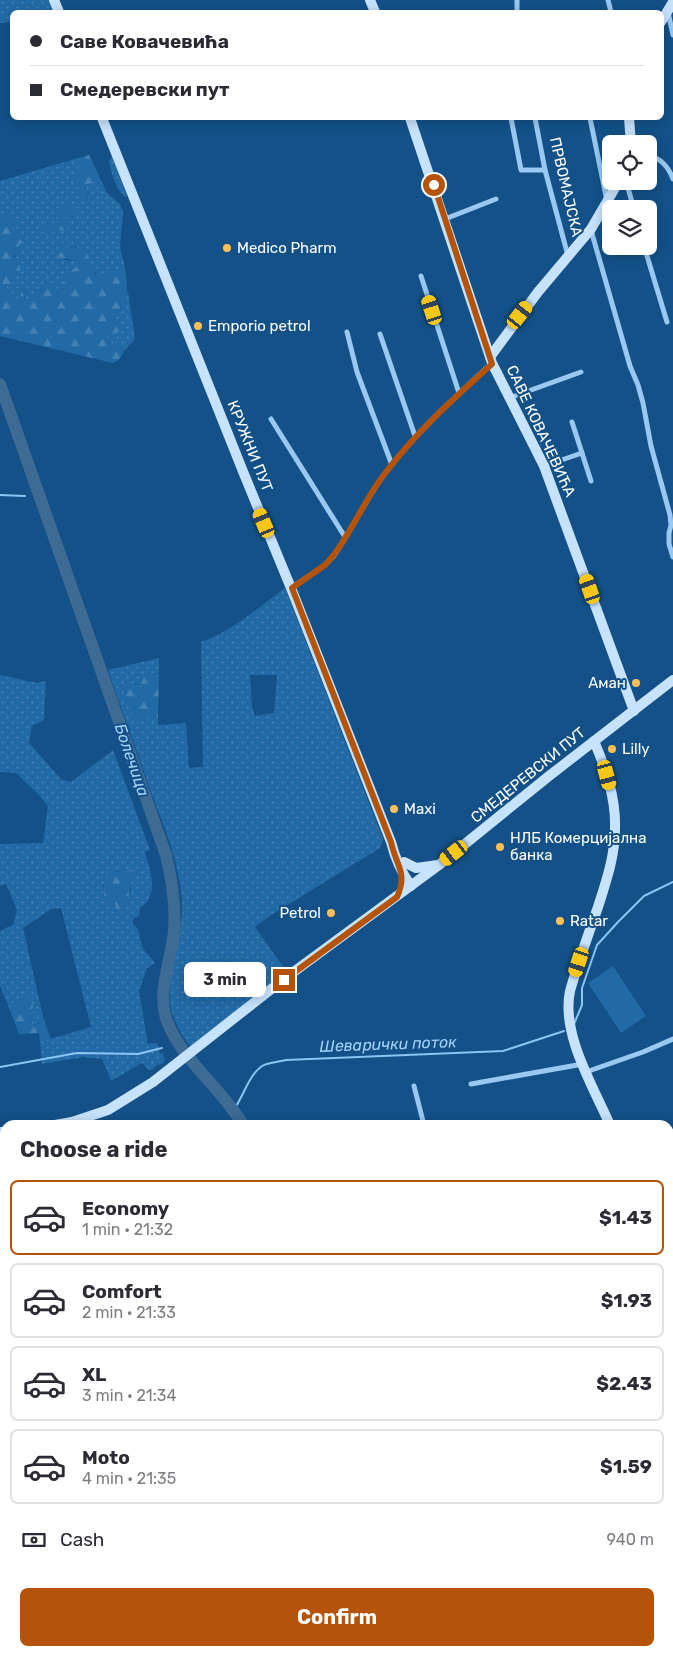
<!DOCTYPE html>
<html lang="en">
<head>
<meta charset="utf-8">
<style>
	:root { --surface:#fff; --page:#f2f2f3; --text:#2b2b33; --muted:#7c7c81; --line:#e1e1e2; --accent:#b45309 }
	body { margin:0; font-family:Rubik,sans-serif; background:var(--page); color:var(--text); height:100vh; display:flex; flex-direction:column; font-size:19px; white-space:nowrap }
	* { box-sizing:border-box; margin:0 }
	p { font-size:16px; color:var(--muted) }
	.icon { flex:none; width:28px; height:28px; fill:none; stroke:currentColor; stroke-width:2; stroke-linecap:round; stroke-linejoin:round }
	.map { position:relative; flex:1; overflow:hidden }
	.sheet { position:absolute; left:0px; top:1120px; width:674px; height:536px; display:flex; flex-direction:column; background:var(--surface); border-radius:15px 15px 0 0; box-shadow:0 2px 12px #0003 }
	.sheet>* { flex:none }
	.top-card { position:absolute; left:10px; top:10px; width:654px; height:110px; border-radius:8px; box-shadow:0 2px 12px #0003; display:grid; align-content:center; height:110px; padding:0 20px; background:var(--surface) }
	.fabs { position:absolute; left:602px; top:135px; display:grid; gap:10px }
	.fabs a { display:grid; place-items:center; width:55px; height:55px; border-radius:8px; background:var(--surface); box-shadow:0 2px 12px #0003; font-size:25px }
	.end { position:absolute; width:22px; height:22px; margin:-11px; border:6px solid #b45309; background:#fff; box-shadow:0 0 0 2px #fff }
	.from { border-radius:50% }
	.bubble { position:absolute; height:35px; border-radius:8px; background:var(--surface); box-shadow:0 2px 12px #0003; font-size:16px; font-weight:700; line-height:35px; text-align:center }
	.car { position:absolute; width:15px; height:30px; margin:-15px -8px; border-radius:6px; box-shadow:0 0 4px 1px #0007; background:linear-gradient(#f5c518 24%,#345 0 40%,#f5c518 0 76%,#345 0 86%,#f5c518 0) }
	.top-card b { display:flex; align-items:center; gap:18px; height:48px; font-size:19px }
	.top-card b+b { border-top:1px solid var(--line) }
	.top-card i { width:12px; height:12px; background:var(--text) }
	ul { padding:0; list-style:none }
	li { display:flex; align-items:center; gap:15px; height:75px; margin:0 10px 8px; padding:0 10px; border:2px solid var(--line); border-radius:8px }
	li div { flex:1 }
	li b { display:block; font-size:19px }
	li em { font-style:normal; font-weight:700 }
	li.selected { border-color:var(--accent) }
	li>.icon { width:45px; height:45px; stroke-width:1.5 }
	h2 { padding:0 20px; font-size:22px; line-height:60px }
	.pay { display:flex; align-items:center; gap:12px; height:55px; padding:0 20px; font-size:19px }
	.pay p { margin-inline-start:auto }
	.primary-button { display:flex; gap:10px; margin-top:auto; padding:10px 20px }
	.primary-button a { flex:1; height:58px; border-radius:8px; background:var(--accent); color:#fff; font-size:20px; font-weight:700; line-height:58px; text-align:center }
	.map>svg:first-child { display:block }
	.grass { fill:url(#grass-dots); fill-rule:evenodd }
	.forest { fill:url(#forest-firs) }
	.pitch { fill:#226aa6 }
	.lines { fill:none; stroke-linecap:round; stroke-linejoin:round }
	.stream { stroke:#8ac5f3; stroke-width:2 }
	.river { stroke:#3d6b94; stroke-width:12 }
	.street { stroke:#99c8f0; stroke-width:5 }
	.secondary { stroke:#c7e2fb; stroke-width:10 }
	.route { stroke:#b45309; stroke-width:6 }
	.poi-dot { fill:#ffbf57; stroke:#135188; stroke-width:2 }
	.labels { text-anchor:middle; dominant-baseline:central; stroke-width:4; stroke-linejoin:round; paint-order:stroke }
	.street-label { font-size:15px; fill:#fff; stroke:#135188 }
	.poi-label { font-size:15px; fill:#fff; stroke:#135188; text-anchor:start }
	.water-label { font-size:16px; font-style:italic; fill:#a4d2f7; stroke:#135188 }
</style>
</head>
<body>
<div class="map">
<svg width="673" height="1656" viewBox="0 0 673 1656">
	<defs>
		<pattern id="grass-dots" width="8" height="8" patternUnits="userSpaceOnUse" patternTransform="scale(1.25)"><rect width="8" height="8" fill="#226aa6"/><path d="M2 2h.1M6 6h.1" fill="none" stroke="#4380b3" stroke-width="1.8" stroke-linecap="round"/></pattern>
		<pattern id="forest-firs" width="22" height="20" patternUnits="userSpaceOnUse" patternTransform="scale(1.25)"><rect width="22" height="20" fill="#226aa6"/><path d="M5 1l3.5 6h-7zM16 11l3.5 6h-7z" fill="#4380b3"/></pattern>
	</defs>
	<rect width="100%" height="100%" fill="#135188"/>
	<g class="grass">
		<polygon points="0,0 49,0 54,12 12,12 12,22 0,23"/>
		<polygon points="85,156 79,173 87,200 88,198 87,191 84,188 85,184 96,181 99,176 107,193 120,204 123,212 120,247 125,267 123,266 118,271 114,269 109,270 108,272 97,276 76,246 60,250 65,260 77,261 80,263 79,266 56,294 52,290 42,286 41,293 28,301 24,299 27,290 23,288 19,299 13,300 11,299 6,286 20,265 15,259 15,235 1,217 0,227 0,181"/>
		<path d="M112 157 127 196 125 197C116 189 110 171 109 160Z"/>
		<polygon points="128,291 135,339 124,351 122,347 108,343 107,335 121,328 115,321 115,314 121,309"/>
		<path d="M285 588 383 839 380 848 268 917 255 927 287 972 190 1047C183 1036 176 1026 172 1013 164 984 180 943 182 912 183 871 165 829 151 792 137 751 122 711 108 670L159 658V674C145 673 146 673 140 685L134 683 152 715 158 716V725L186 723 189 768 203 767 201 642C232 631 259 607 285 588ZM250 675H277L274 713 255 716 252 706Z"/>
		<path d="M0 675 37 683 46 681 44 720 32 726 29 743 61 779 71 782 113 750 150 850 145 852C150 870 160 896 140 908L139 916 134 918 132 923C141 930 139 936 142 946 144 952 152 958 155 963L147 968 139 991 148 1044 157 1043 160 1054 163 1053 165 1060 161 1064 155 1066 153 1070H149L142 1063 111 1081 102 1059 83 1057 42 1064 40 1042 91 1027 61 908 51 909 23 928 43 1017 41 1022 35 1025 31 1024 33 1007 27 997 8 1005 0 986V931L13 925 17 910 6 884 0 886V844L43 843 48 806 38 794 16 773 0 772ZM134 870 130 881 131 891 126 899 125 907 116 913 115 904 103 895V886L111 872Z"/>
		<polygon points="5,1559 5,1640 0,1644 0,1562"/>
		<polygon points="37,1651 114,1651 117,1656 40,1656"/>
	</g>
	<g class="forest">
		<polygon points="89,155 99,176 96,181 85,185 84,188 87,191 88,198 87,200 84,200 74,180 74,177 79,173 78,164 84,159 85,156"/>
		<path d="M69 204H73L74 214 71 217 65 218 69 225 67 230 63 231C58 228 55 229 51 233L47 232 45 229 48 224 53 223 55 226 60 224 61 219 56 216 57 212 64 210Z"/>
		<path d="M5 213 14 219 11 231 22 239V242L18 246 19 251 14 255 15 259 20 265V270L14 273 13 283 6 286 7 289 12 292 11 299 13 300 19 299 23 288 26 287 27 290 24 299 28 301 31 299 32 295 36 292 41 293 44 281 53 283 55 287 52 290 56 294C64 285 68 270 79 266L80 263 77 261 58 257 57 253 60 250 58 246 60 242 64 243 67 248C94 243 86 263 96 276L108 272 110 263 118 271 123 266 125 267C127 286 131 300 115 314V321L121 328 120 331 111 336 107 335 108 343C111 344 114 343 117 344 130 346 121 361 113 363L0 336V217Z"/>
		<path d="M148 673 159 674 158 716 152 715 144 720 137 718 132 714V706C124 702 123 694 123 686L126 683 140 685 145 675Z"/>
		<path d="M134 870 138 874 130 881C131 891 126 906 121 915L116 913 115 904 107 902C100 889 104 883 111 872Z"/>
		<polygon points="27,997 31,998 33,1007 31,1023 35,1025 40,1023 43,1017 51,1040 40,1042 39,1033 19,1034 8,1005"/>
		<polygon points="5,1640 5,1651 37,1651 40,1656 0,1656 0,1644"/>
	</g>
	<polygon class="pitch" points="613,966 646,1016 621,1033 588,983"/>
	<g class="lines">
		<g class="stream">
			<polyline points="0,495 25,496"/>
			<polyline points="574,1024 582,1005 582,988 597,945 618,922 644,896 673,882"/>
			<polyline points="173,1044 178,1042"/>
			<polyline points="0,1067 77,1053 138,1054 162,1048"/>
			<path d="M234 1109C244 1096 248 1076 262 1066 268 1062 279 1062 286 1060L503 1051 564 1031"/>
			<polyline points="420,1651 420,1656"/>
		</g>
		<g class="river">
			<path d="M0 384 166 855C172 880 176 904 174 930 172 960 156 991 167 1021 182 1061 222 1088 243 1125"/>
			<polyline points="360,1651 362,1656"/>
		</g>
		<g class="street">
			<polyline points="517,0 517,12"/>
			<polyline points="608,0 611,12"/>
			<polyline points="668,12 673,35"/>
			<polyline points="511,118 521,170 545,170"/>
			<polyline points="535,118 545,170 568,256"/>
			<polyline points="590,118 607,201"/>
			<path d="M649 156C661 158 669 168 673 179"/>
			<polyline points="626,181 634,209"/>
			<polyline points="445,219 496,199"/>
			<polyline points="591,230 630,366 638,385 643,403 651,446 670,515 671,525 669,533 669,544 673,557"/>
			<polyline points="644,246 667,322"/>
			<polyline points="421,276 459,393"/>
			<polyline points="347,332 357,372 392,465"/>
			<polyline points="380,334 415,436"/>
			<polyline points="509,398 581,372"/>
			<polyline points="271,419 345,537"/>
			<polyline points="572,422 591,481"/>
			<polyline points="544,466 582,453"/>
			<path d="M291 588 325 565 333 557C351 531 365 501 383 476 415 433 453 399 492 363"/>
			<polyline points="586,1072 643,1052 673,1039"/>
			<polyline points="471,1084 583,1064"/>
			<polyline points="414,1086 424,1125"/>
			<polyline points="0,1218 5,1212"/>
			<polyline points="669,1259 673,1257"/>
			<polyline points="0,1382 5,1389"/>
			<polyline points="669,1403 673,1402"/>
			<polyline points="565,1656 565,1653"/>
		</g>
		<g class="secondary">
			<polyline points="54,0 59,12"/>
			<polyline points="370,0 375,12"/>
			<polyline points="661,22 673,2"/>
			<path d="M102 118 244 474 291 588 391 842C395 858 401 872 411 886"/>
			<polyline points="410,118 492,363 544,466 634,711"/>
			<polyline points="629,118 631,144"/>
			<polyline points="490,357 538,292 591,229 619,181"/>
			<path d="M594 741C606 769 616 798 615 829 615 856 606 882 598 907 588 935 578 963 570 991 561 1034 593 1086 610 1125"/>
			<polyline points="404,862 416,868 438,865"/>
			<polyline points="55,1125 72,1122 108,1110 153,1082 284,979 439,865 549,776 673,680"/>
			<polyline points="0,1132 5,1132"/>
			<polyline points="669,1411 673,1422"/>
		</g>
	</g>
	<g class="lines">
		<path class="route" d="M284 980 397 897C408 872 396 866 391 842L292 588 325 565 333 556C352 531 364 501 383 476 415 433 453 399 492 364L434 185"/>
	</g>
	<g class="poi-dot">
		<circle cx="227" cy="248" r="5"/>
		<circle cx="198" cy="326" r="5"/>
		<circle cx="636" cy="683" r="5"/>
		<circle cx="612" cy="749" r="5"/>
		<circle cx="394" cy="809" r="5"/>
		<circle cx="500" cy="847" r="5"/>
		<circle cx="331" cy="913" r="5"/>
		<circle cx="560" cy="921" r="5"/>
	</g>
	<g class="labels">
		<g class="street-label">
			<text transform="translate(566 187) rotate(77)">ПРВОМАЈСКА</text>
			<text transform="translate(541 431) rotate(65)">САВЕ КОВАЧЕВИЋА</text>
			<text transform="translate(250 446) rotate(68)">КРУЖНИ ПУТ</text>
			<text transform="translate(528 775) rotate(-39)">СМЕДЕРЕВСКИ ПУТ</text>
		</g>
		<g class="poi-label">
			<text x="237" y="248">Medico Pharm</text>
			<text x="208" y="326">Emporio petrol</text>
			<text x="626" y="683" text-anchor="end">Аман</text>
			<text x="622" y="749">Lilly</text>
			<text x="404" y="809">Maxi</text>
			<text x="510" y="838">НЛБ Комерцијална<tspan x="510" dy="17">банка</tspan></text>
			<text x="321" y="913" text-anchor="end">Petrol</text>
			<text x="570" y="921">Ratar</text>
		</g>
		<g class="water-label">
			<text transform="translate(132 760) rotate(71)">Болечица</text>
			<text transform="translate(388 1044) rotate(-2)">Шеварички поток</text>
		</g>
	</g>
</svg>
<div class="fabs">
<a><svg class="icon" aria-label="locate" viewBox="0 0 24 24"><circle cx="12" cy="12" r="6"/><path d="M12 2v4M12 18v4M2 12h4M18 12h4"/></svg></a>
<a><svg class="icon" aria-label="layers" viewBox="0 0 24 24"><path d="M12 4l9 5-9 5-9-5zM3 14l9 5 9-5"/></svg></a>
</div>
<i class="end from" style="left:434px;top:185px"></i>
<i class="end" style="left:284px;top:980px"></i>
<div class="bubble" style="left:184px;top:962px;width:82px">3 min</div>
<i class="car" style="left:432px;top:310px;rotate:342deg"></i>
<i class="car" style="left:520px;top:315px;rotate:38deg"></i>
<i class="car" style="left:264px;top:523px;rotate:337deg"></i>
<i class="car" style="left:590px;top:589px;rotate:341deg"></i>
<i class="car" style="left:607px;top:775px;rotate:165deg"></i>
<i class="car" style="left:454px;top:853px;rotate:232deg"></i>
<i class="car" style="left:579px;top:962px;rotate:198deg"></i>
<div class="top-card">
<b><i class="from"></i>Саве Ковачевића</b>
<b><i></i>Смедеревски пут</b>
</div>
<section class="sheet">
<h2>Choose a ride</h2>
<ul>
<li class="selected"><svg class="icon" aria-label="car" viewBox="0 0 24 24"><path d="M5 17H2v-5l4-1 3-4h7l3 4 3 1v5h-3M9 17h6M6 11h13"/><circle cx="7" cy="17" r="2"/><circle cx="17" cy="17" r="2"/></svg><div><b>Economy</b><p>1 min · 21:32</p></div><em>$1.43</em></li>
<li><svg class="icon" aria-label="car" viewBox="0 0 24 24"><path d="M5 17H2v-5l4-1 3-4h7l3 4 3 1v5h-3M9 17h6M6 11h13"/><circle cx="7" cy="17" r="2"/><circle cx="17" cy="17" r="2"/></svg><div><b>Comfort</b><p>2 min · 21:33</p></div><em>$1.93</em></li>
<li><svg class="icon" aria-label="car" viewBox="0 0 24 24"><path d="M5 17H2v-5l4-1 3-4h7l3 4 3 1v5h-3M9 17h6M6 11h13"/><circle cx="7" cy="17" r="2"/><circle cx="17" cy="17" r="2"/></svg><div><b>XL</b><p>3 min · 21:34</p></div><em>$2.43</em></li>
<li><svg class="icon" aria-label="car" viewBox="0 0 24 24"><path d="M5 17H2v-5l4-1 3-4h7l3 4 3 1v5h-3M9 17h6M6 11h13"/><circle cx="7" cy="17" r="2"/><circle cx="17" cy="17" r="2"/></svg><div><b>Moto</b><p>4 min · 21:35</p></div><em>$1.59</em></li>
</ul>
<div class="pay"><svg class="icon" aria-label="cash" viewBox="0 0 24 24"><path d="M3 7h18v10H3z"/><circle cx="12" cy="12" r="2"/></svg>Cash<p>940 m</p></div>
<div class="primary-button"><a>Confirm</a></div>
</section>
</div>
</body>
</html>
